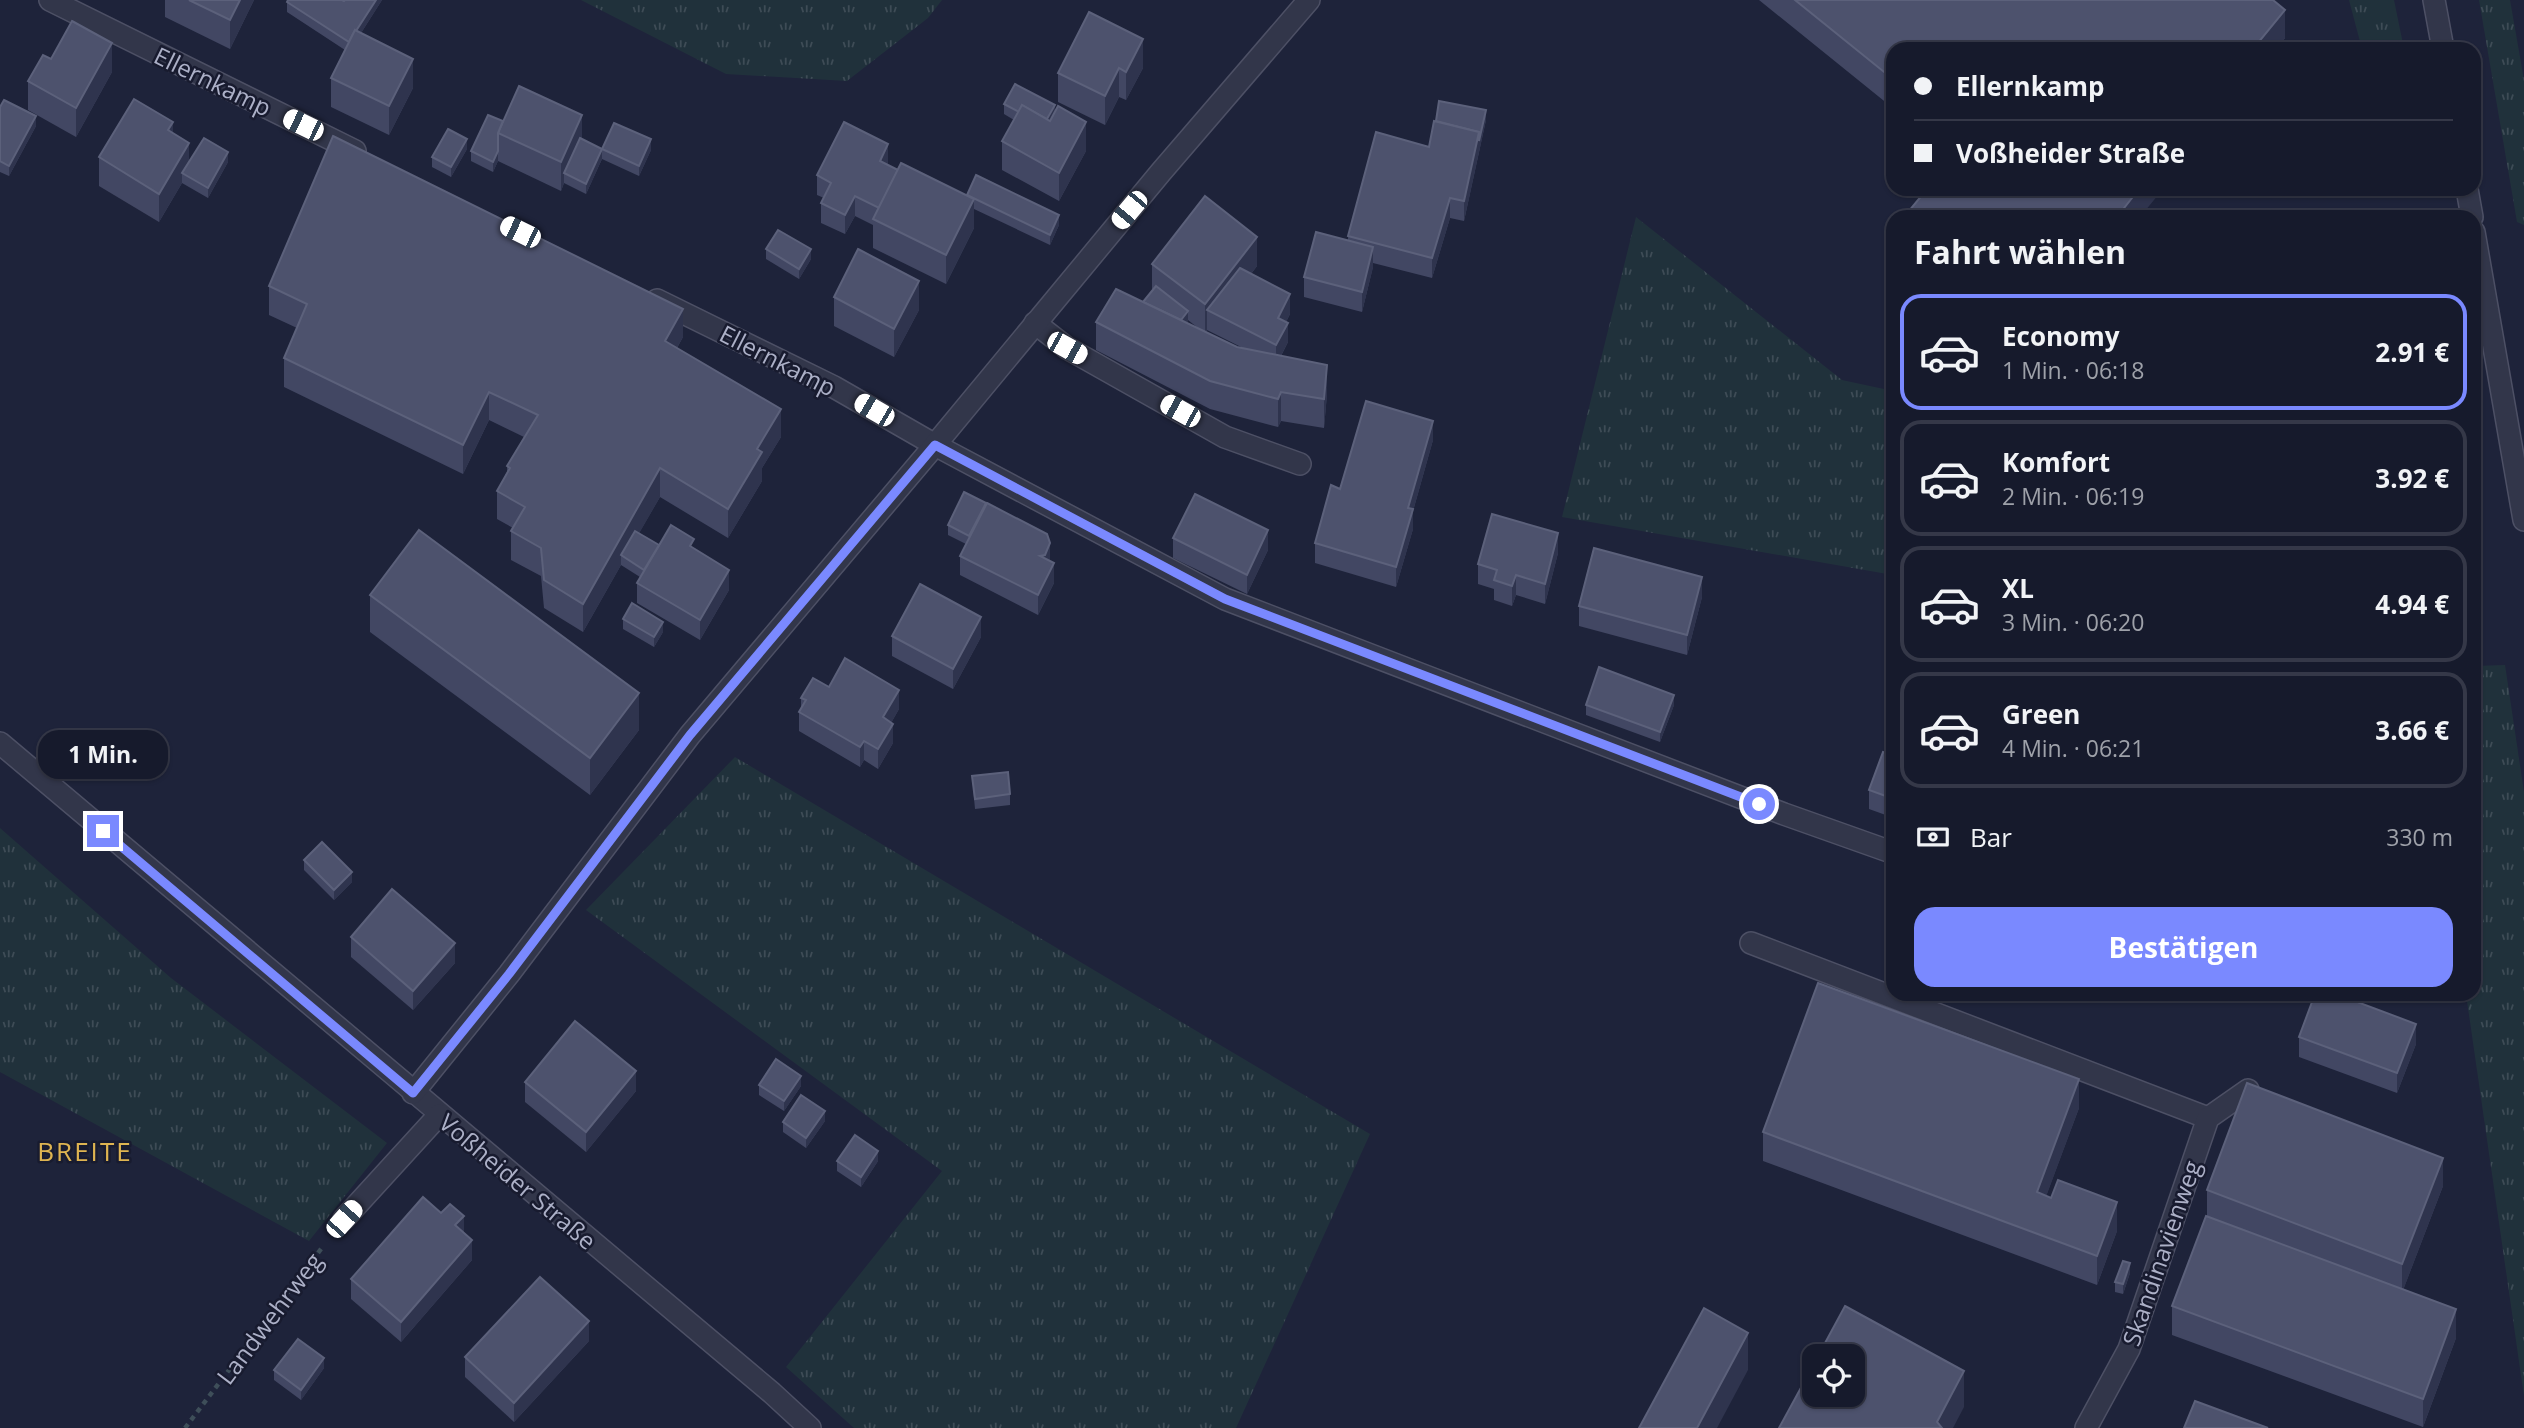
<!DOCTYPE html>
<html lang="de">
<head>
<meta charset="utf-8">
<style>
	:root { --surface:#161a2c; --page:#232738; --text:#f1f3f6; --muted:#9ea1a9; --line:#353848; --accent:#7a89ff }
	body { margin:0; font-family:"Open Sans",sans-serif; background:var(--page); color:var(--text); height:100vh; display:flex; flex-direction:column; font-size:26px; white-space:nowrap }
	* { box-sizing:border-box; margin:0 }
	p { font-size:23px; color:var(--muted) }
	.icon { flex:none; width:38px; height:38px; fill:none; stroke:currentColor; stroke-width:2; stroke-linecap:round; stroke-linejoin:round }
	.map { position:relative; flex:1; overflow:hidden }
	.details { position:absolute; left:1886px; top:210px; width:595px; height:791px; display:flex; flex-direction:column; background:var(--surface); border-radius:21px; box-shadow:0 2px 5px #0004,0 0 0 2px var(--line) }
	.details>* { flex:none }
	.top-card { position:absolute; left:1886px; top:42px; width:595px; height:154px; border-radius:21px; box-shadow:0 2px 5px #0004,0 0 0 2px var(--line); display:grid; align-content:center; height:154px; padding:0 28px; background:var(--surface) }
	.controls { position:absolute; left:1802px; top:1344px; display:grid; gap:14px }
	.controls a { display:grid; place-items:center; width:63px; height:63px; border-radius:14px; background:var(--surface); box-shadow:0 2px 5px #0004,0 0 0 2px var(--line); font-size:35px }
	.end { position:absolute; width:32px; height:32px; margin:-16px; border:9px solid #7a89ff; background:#fff; box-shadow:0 0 0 4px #fff }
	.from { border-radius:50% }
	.bubble { position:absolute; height:49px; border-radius:21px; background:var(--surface); box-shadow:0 2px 5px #0004,0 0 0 2px var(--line); font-size:23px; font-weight:700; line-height:49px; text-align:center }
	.car { position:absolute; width:21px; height:42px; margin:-21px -10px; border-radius:9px; box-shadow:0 0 5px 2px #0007; background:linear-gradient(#fff 24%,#345 0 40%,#fff 0 76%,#345 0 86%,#fff 0) }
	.top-card b { display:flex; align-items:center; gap:24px; height:66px; font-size:26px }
	.top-card b+b { border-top:2px solid var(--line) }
	.top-card i { width:18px; height:18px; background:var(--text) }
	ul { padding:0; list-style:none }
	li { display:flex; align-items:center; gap:21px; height:116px; margin:0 14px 10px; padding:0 14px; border:4px solid var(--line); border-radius:21px }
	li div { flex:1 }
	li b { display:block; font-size:26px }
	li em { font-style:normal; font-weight:700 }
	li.selected { border-color:var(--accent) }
	li>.icon { width:63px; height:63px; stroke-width:1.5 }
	h2 { padding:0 28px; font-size:32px; line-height:84px }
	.pay { display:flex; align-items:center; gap:18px; height:77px; padding:0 28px; font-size:26px }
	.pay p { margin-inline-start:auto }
	.action { display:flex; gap:14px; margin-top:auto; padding:14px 28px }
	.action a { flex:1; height:80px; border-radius:21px; background:var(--accent); color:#fff; font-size:28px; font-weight:700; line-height:80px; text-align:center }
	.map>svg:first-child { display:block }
	.grass { fill:url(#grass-tufts) }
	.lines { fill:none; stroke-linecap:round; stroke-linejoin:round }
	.minor-casing { stroke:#4d5065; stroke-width:24 }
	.path { stroke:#3e4e59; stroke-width:4.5; stroke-dasharray:5 5; stroke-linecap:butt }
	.minor { stroke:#32364a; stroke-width:21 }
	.wall { fill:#424763; fill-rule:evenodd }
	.shaded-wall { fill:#2f344e }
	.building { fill:#4d526d; stroke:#5c617b; stroke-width:2 }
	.route { stroke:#7a89ff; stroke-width:9 }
	.labels { text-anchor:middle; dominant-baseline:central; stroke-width:5; stroke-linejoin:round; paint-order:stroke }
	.street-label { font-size:24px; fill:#acb0c7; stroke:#181b2f }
	.neighbourhood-label { font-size:26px; letter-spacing:2px; fill:#deb451; stroke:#181b2f }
</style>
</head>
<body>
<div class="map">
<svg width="2524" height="1428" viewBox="0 0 2524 1428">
	<defs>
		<pattern id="grass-tufts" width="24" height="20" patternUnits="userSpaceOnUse" patternTransform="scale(1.75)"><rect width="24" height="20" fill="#20313b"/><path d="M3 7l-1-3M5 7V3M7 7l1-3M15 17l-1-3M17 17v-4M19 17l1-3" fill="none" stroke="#3e4c56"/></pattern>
	</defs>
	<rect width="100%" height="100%" fill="#1e233a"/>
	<g class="grass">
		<polygon points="581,0 942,0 928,18 847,81 726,74"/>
		<polygon points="2349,0 2394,0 2404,49 2362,49"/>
		<polygon points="2479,0 2510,0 2524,80 2524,225 2517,222"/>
		<polygon points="1636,217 1842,380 1893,391 1893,575 1562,517"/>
		<polygon points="2505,665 2524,792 2524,1396 2466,994 2474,994 2475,666"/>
		<polygon points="735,757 1370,1134 1236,1428 854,1428 786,1367 942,1171 586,910"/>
		<polygon points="0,828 171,978 387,1143 309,1241 0,1072"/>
	</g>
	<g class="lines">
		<defs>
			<g id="minor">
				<polyline points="50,0 355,151"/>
				<polyline points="2434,0 2443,49"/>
				<polyline points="2467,189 2472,217"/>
				<polyline points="2474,232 2524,520"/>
				<polyline points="657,300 834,387 935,445 1225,599 1784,814 1894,853"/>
				<polyline points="1035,323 1067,348 1225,437 1300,464"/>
				<polyline points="0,743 772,1393 810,1428"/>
				<polyline points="1751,943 2208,1118"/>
				<polyline points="413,1093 509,974 690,735 935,445 1161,172 1309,0"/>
				<polyline points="344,1219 439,1115"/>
				<polyline points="2086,1428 2129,1349 2208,1118 2248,1090"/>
			</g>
		</defs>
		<use href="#minor" class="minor-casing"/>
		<polyline class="path" points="185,1428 324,1245"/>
		<use href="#minor" class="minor"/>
	</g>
	<g class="wall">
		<polygon points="165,0 254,0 230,49 165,17"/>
		<polygon points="345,0 382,0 361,33 413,88 389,135 331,107 331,78 345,50 287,12 287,2 344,1"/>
		<polygon points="1759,0 2273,0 2285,38 2277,49 1894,49 1894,109"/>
		<polygon points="1089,12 1143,68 1126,100 1119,97 1105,125 1058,102 1058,73"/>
		<polygon points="51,59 112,72 76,137 28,110 28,81"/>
		<polygon points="1004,104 1055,112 1086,151 1059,201 1002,170 1002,141 1014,120 1004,114"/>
		<polygon points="0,107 36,126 9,176 0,172"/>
		<polygon points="1486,120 1464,221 1450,218 1432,278 1373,263 1373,267 1362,312 1304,297 1304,277 1348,241 1348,236 1429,147"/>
		<polygon points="503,121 582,139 602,159 586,194 564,183 561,191 498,161 493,172 471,161 471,151"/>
		<polygon points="173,133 189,162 228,162 208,198 182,183 159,222 99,186 99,157"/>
		<polygon points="467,149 451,177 432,167 432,157"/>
		<polygon points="602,149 651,150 639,176 602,159"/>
		<polygon points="888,164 887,165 898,170 967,195 1059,225 1050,245 974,209 974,228 946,284 873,248 873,225 855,216 845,234 821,223 821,203 824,198 817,195 817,175"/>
		<polygon points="1894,230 1894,275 1886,269 1886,240"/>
		<polygon points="766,249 811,259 799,279 766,259"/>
		<path d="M1152 264 1257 266 1251 274 1290 314 1286 322 1288 342 1281 356 1327 394 1324 428 1281 421 1278 427 1210 409 1096 350V322L1143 302 1152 291ZM1188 320 1198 328 1187 323ZM1207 330 1243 348 1237 347 1206 332Z"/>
		<polygon points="269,286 683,337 677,348 781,437 762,468 762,481 728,538 660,497 639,533 659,545 694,549 729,590 700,640 637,603 637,583 640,577 621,565 583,632 544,608 541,576 511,560 511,531 513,528 497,519 497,491 507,472 507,466 524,437 489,420 463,474 284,387 284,358 297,328 269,315"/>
		<polygon points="834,297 919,310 894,357 834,326"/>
		<polygon points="1433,440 1413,511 1413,529 1396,587 1315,563 1315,543 1340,489"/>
		<polygon points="948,525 1050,561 1054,583 1038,615 960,575 960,556 966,544 948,535"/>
		<polygon points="1173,538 1268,550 1247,594 1173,558"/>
		<polygon points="1558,553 1545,604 1516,595 1512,606 1494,600 1494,589 1478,584 1478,564"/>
		<polygon points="370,595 639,730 590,795 370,632"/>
		<polygon points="1702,597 1687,655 1579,626 1579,606"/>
		<polygon points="623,619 663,632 654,647 623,629"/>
		<polygon points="892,636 981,637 953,689 892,656"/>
		<polygon points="829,687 899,709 891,723 893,743 878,769 864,760 860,767 799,731 799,712 801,709 801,698"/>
		<polygon points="1586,705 1674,705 1660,742 1586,715"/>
		<polygon points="1894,756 1894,818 1869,809 1869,790"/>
		<polygon points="972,776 1010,794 1010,805 975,809"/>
		<polygon points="304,860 352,882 334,900 304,870"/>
		<polygon points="351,937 455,963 413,1010 351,957"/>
		<polygon points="2299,1037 2416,1044 2397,1093 2299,1057"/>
		<polygon points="525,1082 636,1091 586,1152 525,1102"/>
		<polygon points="759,1085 801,1086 784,1111 759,1095"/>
		<polygon points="2079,1108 2046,1196 2117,1231 2097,1285 1763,1161 1763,1132"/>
		<polygon points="825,1121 806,1148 783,1132 783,1122"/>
		<polygon points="837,1161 878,1161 861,1187 837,1171"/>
		<polygon points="2443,1186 2403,1290 2456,1338 2423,1427 2172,1335 2172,1306 2207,1217 2207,1190"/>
		<polygon points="464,1233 472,1260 401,1342 351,1299 351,1279"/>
		<polygon points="2130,1273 2123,1294 2115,1292 2115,1282"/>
		<polygon points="589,1341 514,1422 465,1377 465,1357"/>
		<polygon points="324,1368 301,1400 274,1380 274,1370"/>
	</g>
	<g class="shaded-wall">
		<polygon points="240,0 254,0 230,49 230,20"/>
		<polygon points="376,0 382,0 349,52 349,42"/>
		<polygon points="2285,10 2285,38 2277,49 2253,49"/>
		<polygon points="1143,39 1143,68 1126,100 1126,72"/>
		<polygon points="112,43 112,72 76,137 76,108"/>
		<polygon points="413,59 413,88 389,135 389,106"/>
		<polygon points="1119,68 1119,97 1105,125 1105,96"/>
		<polygon points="1055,105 1055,115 1044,136 1044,125"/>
		<polygon points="1486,110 1486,120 1464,221 1464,201 1479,132"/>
		<polygon points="582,115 582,144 564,173 564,183 561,191 561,162"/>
		<polygon points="36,116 36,126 9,176 9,166"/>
		<polygon points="173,122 173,151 168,130"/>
		<polygon points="1086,122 1086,151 1059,201 1059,173"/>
		<polygon points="467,139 467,149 451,177 451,167"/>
		<polygon points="651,139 651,150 639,176 639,166"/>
		<polygon points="189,143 189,172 182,173 182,183 159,222 159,194"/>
		<polygon points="888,144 888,164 880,181 880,161"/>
		<polygon points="602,149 602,159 586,194 586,184"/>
		<polygon points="498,151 498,161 493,172 493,162"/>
		<polygon points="228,152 228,162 208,198 208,188"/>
		<polygon points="2139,189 2163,189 2140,217 2117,217"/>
		<polygon points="855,196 855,216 845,234 845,215"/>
		<polygon points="1450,198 1450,218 1432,278 1432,258"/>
		<polygon points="974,199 974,228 946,284 946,255"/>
		<polygon points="1059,215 1059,225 1050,245 1050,235"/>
		<polygon points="1257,237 1257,266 1218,315 1207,310 1207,330 1205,333 1205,304"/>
		<polygon points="1373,247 1373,267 1362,312 1362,292"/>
		<polygon points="811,249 811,259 799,279 799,269"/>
		<polygon points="919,281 919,310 894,357 894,329"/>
		<polygon points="1290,294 1290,314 1278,338 1278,318"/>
		<polygon points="683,309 683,337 665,369 665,341"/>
		<polygon points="1188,311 1188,321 1171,342 1171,332"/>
		<polygon points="1288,323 1288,342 1276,365 1276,345"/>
		<polygon points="1327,365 1327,394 1324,428 1324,399"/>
		<polygon points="489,392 489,420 463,474 463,445"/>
		<polygon points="1281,392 1281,421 1278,427 1278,399"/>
		<polygon points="781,409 781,437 762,468 762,481 728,538 728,509 757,449"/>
		<polygon points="1433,421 1433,440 1413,511 1413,529 1396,587 1396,567 1408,508"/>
		<polygon points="660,468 660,497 625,558 621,555 621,565 583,632 583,604"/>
		<polygon points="1268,530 1268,550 1247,594 1247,575"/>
		<polygon points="1558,533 1558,553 1545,604 1545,584"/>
		<polygon points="1050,543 1050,563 1040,556"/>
		<polygon points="1054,563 1054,583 1038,615 1038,595"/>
		<polygon points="729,570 729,590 700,640 700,620"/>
		<polygon points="1516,575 1516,595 1512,606 1512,586"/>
		<polygon points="1702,577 1702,597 1687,655 1687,635"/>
		<polygon points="981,617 981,637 953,689 953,669"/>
		<polygon points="663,622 663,632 654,647 654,637"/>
		<polygon points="899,690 899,709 883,737 883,717"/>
		<polygon points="639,693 639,730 590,795 590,758"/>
		<polygon points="1674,695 1674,705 1660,742 1660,732"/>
		<polygon points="893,724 893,743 878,769 878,749"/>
		<polygon points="864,741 864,760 860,767 860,747"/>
		<polygon points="352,872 352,882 334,900 334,890"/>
		<polygon points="455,943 455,963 413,1010 413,991"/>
		<polygon points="2416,1024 2416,1044 2397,1093 2397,1073"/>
		<polygon points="636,1071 636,1091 586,1152 586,1132"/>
		<polygon points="801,1076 801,1086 784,1111 784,1101"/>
		<polygon points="2079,1079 2079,1108 2037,1221 2037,1192"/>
		<polygon points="825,1111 825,1121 806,1148 806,1138"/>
		<polygon points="878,1151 878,1161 861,1187 861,1177"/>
		<polygon points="2443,1158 2443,1186 2402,1293 2402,1264"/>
		<polygon points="2117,1202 2117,1231 2097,1285 2097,1256"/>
		<polygon points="464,1216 464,1236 455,1225"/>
		<polygon points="472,1240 472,1260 401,1342 401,1322"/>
		<polygon points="2130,1263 2130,1273 2123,1294 2123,1284"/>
		<polygon points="2456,1309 2456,1338 2423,1427 2423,1399"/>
		<polygon points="589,1321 589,1341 514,1422 514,1403"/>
		<polygon points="1748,1333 1748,1370 1717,1428 1697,1428"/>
		<polygon points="324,1358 324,1368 301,1400 301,1390"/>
		<polygon points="1964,1371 1964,1407 1953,1428 1937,1428 1937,1422"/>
	</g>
	<g class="building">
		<polygon points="189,0 240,0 230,20"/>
		<polygon points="288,0 342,0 344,1 345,0 376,0 356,31 355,30 349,42 287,2"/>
		<polygon points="1795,0 2273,0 2285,10 2253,49 1894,49 1894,80"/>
		<polygon points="1089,12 1143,39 1126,72 1119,68 1105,96 1058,73"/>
		<polygon points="72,21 112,43 76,108 28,81 43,55 51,59"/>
		<polygon points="355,30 413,59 389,106 331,78"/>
		<polygon points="1015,84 1055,105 1047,119 1022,105 1019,112 1004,104"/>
		<polygon points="519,86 582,115 561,162 498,133"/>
		<polygon points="134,99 173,122 168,130 189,143 159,194 99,157"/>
		<polygon points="4,100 36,116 9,166 0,161 0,107"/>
		<polygon points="1439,101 1486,110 1479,141 1479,132 1436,121"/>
		<polygon points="1022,105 1050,121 1058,106 1086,122 1059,173 1002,141"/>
		<polygon points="488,115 503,121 498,133 498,151 493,162 471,151"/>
		<polygon points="1434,121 1479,132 1464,201 1450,198 1432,258 1348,236 1376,132 1429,147"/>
		<polygon points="844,122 888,144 880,161 898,170 879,208 855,196 845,215 821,203 831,183 817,175"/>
		<polygon points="614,123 651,139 639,166 602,149"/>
		<polygon points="448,129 467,139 451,167 432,157"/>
		<polygon points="333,136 683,309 665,341 781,409 757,449 762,452 728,509 660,468 583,604 544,580 541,548 511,531 525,507 497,491 510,468 507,466 538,415 489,392 463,445 284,358 307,304 269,286"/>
		<polygon points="204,138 228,152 208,188 182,173"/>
		<polygon points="580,138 602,149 586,184 564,173"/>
		<polygon points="901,163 974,199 946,255 873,219"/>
		<polygon points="976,175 1059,215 1050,235 967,195"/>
		<polygon points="1927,189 2139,189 2117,217 1904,217"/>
		<polygon points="1205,196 1257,237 1205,304 1152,264"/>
		<polygon points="778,230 811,249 799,269 766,249"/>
		<polygon points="1894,230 1894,246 1886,240"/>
		<polygon points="1316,232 1373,247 1362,292 1304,277"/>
		<polygon points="858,249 919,281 894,329 834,297"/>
		<polygon points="1240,268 1290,294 1278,318 1288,323 1276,345 1207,310"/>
		<polygon points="1156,286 1188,311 1181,320 1143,302"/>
		<polygon points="1116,289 1237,347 1327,365 1324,399 1281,392 1278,399 1210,381 1096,322"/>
		<polygon points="1366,401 1433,421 1408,508 1413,509 1396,567 1315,543 1331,485 1340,489"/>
		<polygon points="964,492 986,503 969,536 948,525"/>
		<polygon points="1195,494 1268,530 1247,575 1173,538"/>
		<polygon points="987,503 1047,534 1050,543 1045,555 1040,556 1054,563 1038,595 960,556"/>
		<polygon points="1492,514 1558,533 1545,584 1516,575 1512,586 1494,580 1497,570 1478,564"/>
		<polygon points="671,525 694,539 690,546 729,570 700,620 637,583"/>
		<polygon points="419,530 639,693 590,758 370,595"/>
		<polygon points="635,531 659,545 644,570 621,555"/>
		<polygon points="1594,548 1702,577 1687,635 1579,606"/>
		<polygon points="920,584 981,617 953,669 892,636"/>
		<polygon points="632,603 663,622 654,637 623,619"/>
		<polygon points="845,658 899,690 883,717 893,724 878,749 864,741 860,747 799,712 806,700 801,698 813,678 829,687"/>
		<polygon points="1599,667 1674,695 1660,732 1586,705"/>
		<polygon points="1883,752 1894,756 1894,799 1869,790"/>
		<polygon points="1008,772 1010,794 975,799 972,776"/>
		<polygon points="322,842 352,872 334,890 304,860"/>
		<polygon points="392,889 455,943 413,991 351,937"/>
		<polygon points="1818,983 2079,1079 2037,1192 2051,1198 2058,1180 2117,1202 2097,1256 1763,1132"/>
		<polygon points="2315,994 2336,994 2416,1024 2397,1073 2299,1037"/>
		<polygon points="575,1021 636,1071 586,1132 525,1082"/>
		<polygon points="776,1059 801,1076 784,1101 759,1085"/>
		<polygon points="2247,1083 2443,1158 2402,1264 2207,1190"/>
		<polygon points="801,1095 825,1111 806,1138 783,1122"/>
		<polygon points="855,1135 878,1151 861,1177 837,1161"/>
		<polygon points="423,1197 441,1213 450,1204 464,1216 455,1225 472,1240 401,1322 351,1279"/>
		<polygon points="2206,1216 2456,1309 2423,1399 2172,1306"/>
		<polygon points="2123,1261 2130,1263 2123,1284 2115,1282"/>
		<polygon points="540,1277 589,1321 514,1403 465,1357"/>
		<polygon points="1845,1306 1964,1371 1937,1422 1942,1428 1779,1428 1815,1362 1815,1395 1853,1395 1853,1356 1818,1356"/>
		<polygon points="1704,1308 1748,1333 1697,1428 1639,1428"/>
		<polygon points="298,1339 324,1358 301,1390 274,1370"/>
		<polygon points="2195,1401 2268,1428 2184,1428"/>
	</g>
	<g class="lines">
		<polyline class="route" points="103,831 413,1093 509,974 690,735 935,445 1225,599 1759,804"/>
	</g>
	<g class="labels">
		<g class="street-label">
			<text transform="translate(213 81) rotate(26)">Ellernkamp</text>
			<text transform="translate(778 360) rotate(27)">Ellernkamp</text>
			<text transform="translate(518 1181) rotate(40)">Voßheider Straße</text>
			<text transform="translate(2161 1253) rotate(-71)">Skandinavienweg</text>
			<text transform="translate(269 1318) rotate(-53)">Landwehrweg</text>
		</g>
		<g class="neighbourhood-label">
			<text x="85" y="1151">BREITE</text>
		</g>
	</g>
</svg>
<div class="controls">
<a><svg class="icon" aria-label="locate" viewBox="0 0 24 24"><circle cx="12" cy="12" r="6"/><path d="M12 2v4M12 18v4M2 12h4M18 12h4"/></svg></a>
</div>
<i class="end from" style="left:1759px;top:804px"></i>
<i class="end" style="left:103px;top:831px"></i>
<div class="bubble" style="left:38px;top:730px;width:130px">1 Min.</div>
<i class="car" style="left:303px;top:125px;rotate:296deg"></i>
<i class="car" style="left:1129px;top:210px;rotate:220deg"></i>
<i class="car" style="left:520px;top:232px;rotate:296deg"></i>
<i class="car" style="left:1067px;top:348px;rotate:119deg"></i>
<i class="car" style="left:874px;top:410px;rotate:300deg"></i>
<i class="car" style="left:1180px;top:411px;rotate:299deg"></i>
<i class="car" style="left:344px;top:1219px;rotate:42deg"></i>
<div class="top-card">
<b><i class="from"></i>Ellernkamp</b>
<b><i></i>Voßheider Straße</b>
</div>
<section class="details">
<h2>Fahrt wählen</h2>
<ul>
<li class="selected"><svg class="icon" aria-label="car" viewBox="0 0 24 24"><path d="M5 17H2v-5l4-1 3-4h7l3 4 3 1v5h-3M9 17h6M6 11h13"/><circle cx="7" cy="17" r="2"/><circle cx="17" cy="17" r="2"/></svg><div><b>Economy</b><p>1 Min. · 06:18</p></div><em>2.91 €</em></li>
<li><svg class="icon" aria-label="car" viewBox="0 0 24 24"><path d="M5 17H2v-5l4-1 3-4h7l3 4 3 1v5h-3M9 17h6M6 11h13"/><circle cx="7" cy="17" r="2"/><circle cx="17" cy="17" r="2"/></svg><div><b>Komfort</b><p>2 Min. · 06:19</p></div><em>3.92 €</em></li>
<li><svg class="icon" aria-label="car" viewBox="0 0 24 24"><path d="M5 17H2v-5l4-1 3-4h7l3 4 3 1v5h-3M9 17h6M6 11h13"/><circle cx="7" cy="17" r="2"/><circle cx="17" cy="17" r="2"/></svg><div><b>XL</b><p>3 Min. · 06:20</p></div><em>4.94 €</em></li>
<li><svg class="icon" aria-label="car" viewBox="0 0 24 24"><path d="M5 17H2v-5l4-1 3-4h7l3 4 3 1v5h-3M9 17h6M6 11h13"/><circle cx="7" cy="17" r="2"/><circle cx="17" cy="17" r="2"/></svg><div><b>Green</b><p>4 Min. · 06:21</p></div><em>3.66 €</em></li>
</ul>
<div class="pay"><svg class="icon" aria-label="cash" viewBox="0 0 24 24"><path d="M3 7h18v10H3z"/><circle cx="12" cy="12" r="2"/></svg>Bar<p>330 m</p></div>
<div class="action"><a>Bestätigen</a></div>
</section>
</div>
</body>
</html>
